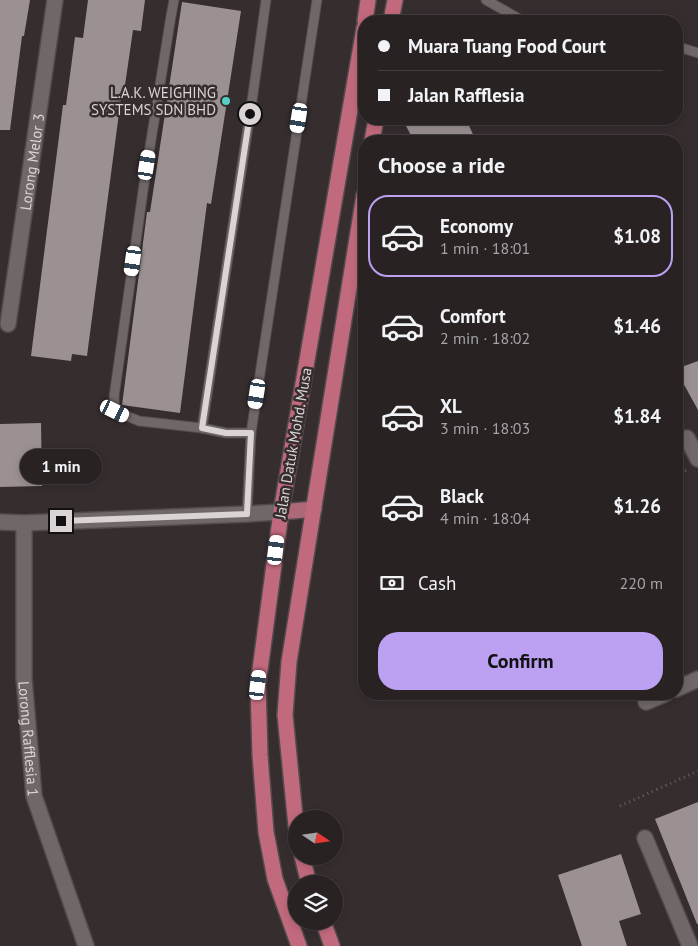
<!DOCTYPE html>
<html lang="en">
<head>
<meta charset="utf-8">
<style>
	:root { --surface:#282223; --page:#342f30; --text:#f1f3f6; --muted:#a5a4a6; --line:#443f41; --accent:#bca0f2 }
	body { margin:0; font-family:"PT Sans",sans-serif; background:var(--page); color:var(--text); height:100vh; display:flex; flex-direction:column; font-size:19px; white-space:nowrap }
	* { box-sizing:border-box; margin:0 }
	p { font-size:16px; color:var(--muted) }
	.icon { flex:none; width:28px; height:28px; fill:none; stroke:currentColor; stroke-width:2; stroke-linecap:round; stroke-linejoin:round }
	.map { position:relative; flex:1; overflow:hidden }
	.panel { position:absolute; left:358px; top:135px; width:325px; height:565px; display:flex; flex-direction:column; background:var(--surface); border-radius:20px; box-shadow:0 2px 8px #0003,0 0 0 1px var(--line) }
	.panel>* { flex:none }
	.banner { position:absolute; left:358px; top:15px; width:325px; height:110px; border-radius:20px; box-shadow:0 2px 8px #0003,0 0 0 1px var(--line); display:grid; align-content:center; height:110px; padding:0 20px; background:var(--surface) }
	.needle { width:32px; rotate:103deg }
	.buttons { position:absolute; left:288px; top:810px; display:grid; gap:10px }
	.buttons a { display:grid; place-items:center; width:55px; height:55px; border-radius:50%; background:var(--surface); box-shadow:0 2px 8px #0003,0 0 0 1px var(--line); font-size:25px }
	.end { position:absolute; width:22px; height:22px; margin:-11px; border:6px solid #dad4d5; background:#111; box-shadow:0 0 0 2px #111 }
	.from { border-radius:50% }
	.bubble { position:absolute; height:35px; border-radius:18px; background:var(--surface); box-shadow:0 2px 8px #0003,0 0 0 1px var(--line); font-size:16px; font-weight:600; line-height:35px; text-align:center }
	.car { position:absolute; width:15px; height:30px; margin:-15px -8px; border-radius:6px; box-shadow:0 0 4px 1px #0007; background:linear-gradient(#fff 24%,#345 0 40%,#fff 0 76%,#345 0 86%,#fff 0) }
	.banner b { display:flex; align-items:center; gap:18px; height:48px; font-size:19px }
	.banner b+b { border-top:1px solid var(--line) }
	.banner i { width:12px; height:12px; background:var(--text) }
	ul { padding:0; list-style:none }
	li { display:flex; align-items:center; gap:15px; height:82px; margin:0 10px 8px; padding:0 10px; border:2px solid transparent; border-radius:20px }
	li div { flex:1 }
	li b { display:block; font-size:19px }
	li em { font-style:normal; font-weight:600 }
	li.current { border-color:var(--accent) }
	li>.icon { width:45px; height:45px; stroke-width:1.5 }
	h2 { padding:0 20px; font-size:22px; line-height:60px }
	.pay { display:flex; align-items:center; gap:12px; height:55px; padding:0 20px; font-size:19px }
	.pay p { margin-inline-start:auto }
	.primary-button { display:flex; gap:10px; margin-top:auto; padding:10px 20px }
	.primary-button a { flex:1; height:58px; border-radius:20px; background:var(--accent); color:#111; font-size:20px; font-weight:600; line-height:58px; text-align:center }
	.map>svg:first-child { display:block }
	.building { fill:#9b9092 }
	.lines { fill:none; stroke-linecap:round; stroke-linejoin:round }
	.service-casing { stroke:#524b4c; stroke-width:11 }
	.minor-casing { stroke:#524b4c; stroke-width:18 }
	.primary-casing { stroke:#524b4c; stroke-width:18 }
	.trunk-casing { stroke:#524b4c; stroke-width:18 }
	.path { stroke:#6a6264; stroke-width:3; stroke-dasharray:1 4; stroke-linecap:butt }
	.service { stroke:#706768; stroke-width:9 }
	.minor { stroke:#706768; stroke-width:15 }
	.primary { stroke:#ad6978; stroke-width:15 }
	.trunk { stroke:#c26a7d; stroke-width:15 }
	.route { stroke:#dad4d5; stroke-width:6 }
	.poi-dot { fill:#56cec3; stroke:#362d2f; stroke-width:2 }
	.labels { text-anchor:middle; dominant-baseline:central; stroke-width:5; stroke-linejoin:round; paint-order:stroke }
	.poi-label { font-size:15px; fill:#dad4d5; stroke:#362d2f; text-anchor:end }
	.street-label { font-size:15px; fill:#dad4d5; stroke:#362d2f }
</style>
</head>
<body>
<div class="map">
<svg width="698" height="946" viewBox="0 0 698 946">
	<rect width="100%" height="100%" fill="#362d2f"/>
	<g class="building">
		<polygon points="0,0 30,0 24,36 22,36 10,130 0,130"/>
		<polygon points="88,0 145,0 141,31 133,30 123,99 121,98 87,356 72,354 71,361 31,356 63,105 66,105 75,37 83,38"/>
		<polygon points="182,2 241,11 211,204 207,203 180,413 122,405 147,212 150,212"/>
		<polygon points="420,119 466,119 476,141 414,141 405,124"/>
		<polygon points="698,361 698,410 676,370 676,369"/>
		<polygon points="41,423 42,486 0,487 0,424"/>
		<polygon points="698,802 698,924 697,924 655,819"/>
		<polygon points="621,854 641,914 619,921 627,946 582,946 558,875"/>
	</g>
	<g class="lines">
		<defs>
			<g id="service">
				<polyline points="174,0 171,16 144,184 114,397 115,411 139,421 202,428 226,433 251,433"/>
				<polyline points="486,0 523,21"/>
				<polyline points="676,48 682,48 698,53"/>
				<polyline points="202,428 253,94 266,0"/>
				<polyline points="247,514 251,433 317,0"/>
			</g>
			<g id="minor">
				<path id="s1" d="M8 324 55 0"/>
				<polyline points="687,438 698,459"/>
				<polyline points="0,522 24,523 247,514 281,512"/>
				<path id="s2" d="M24 523V678L34 796 86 946"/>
				<polyline points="676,689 698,679"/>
				<polyline points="646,702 665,694"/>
				<polyline points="645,838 690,946"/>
			</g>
			<polyline id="primary" points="281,512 314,509"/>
			<g id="trunk">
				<polyline points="365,21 368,0"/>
				<polyline points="391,21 395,0"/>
				<polyline points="372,141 376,119"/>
				<polyline points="296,826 285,715 289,662 364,195"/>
				<polyline points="302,856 309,884"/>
				<polyline points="323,921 332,946"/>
				<polyline points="299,946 275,879 266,832 260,755 258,685 281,512 364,28"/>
			</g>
		</defs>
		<use href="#service" class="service-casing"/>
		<use href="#minor" class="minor-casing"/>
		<use href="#primary" class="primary-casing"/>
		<use href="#trunk" class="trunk-casing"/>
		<g class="path">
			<polyline points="676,475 687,470"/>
			<polyline points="620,806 698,771"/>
		</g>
		<use href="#service" class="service"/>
		<use href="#minor" class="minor"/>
		<use href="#primary" class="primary"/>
		<use href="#trunk" class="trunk"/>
	</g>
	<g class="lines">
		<polyline class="route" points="61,521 247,514 251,433 226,433 202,428 250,114"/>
	</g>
	<circle class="poi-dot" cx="226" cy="101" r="5"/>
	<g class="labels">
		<g class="poi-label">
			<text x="216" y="92">L.A.K. WEIGHING<tspan x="216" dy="17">SYSTEMS SDN BHD</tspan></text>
		</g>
		<g class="street-label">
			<text stroke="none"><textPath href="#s1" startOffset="164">Lorong Melor 3</textPath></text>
			<text transform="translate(293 443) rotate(-80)">Jalan Datuk Mohd. Musa</text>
			<text stroke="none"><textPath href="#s2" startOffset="216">Lorong Rafflesia 1</textPath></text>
		</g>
	</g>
</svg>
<div class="buttons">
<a><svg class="needle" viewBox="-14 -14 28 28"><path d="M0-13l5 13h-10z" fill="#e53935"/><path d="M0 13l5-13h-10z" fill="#a5a4a6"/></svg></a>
<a><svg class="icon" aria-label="layers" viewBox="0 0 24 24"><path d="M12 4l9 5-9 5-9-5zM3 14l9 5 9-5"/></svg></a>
</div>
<i class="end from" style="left:250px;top:114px"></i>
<i class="end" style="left:61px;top:521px"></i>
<div class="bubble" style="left:20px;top:449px;width:82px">1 min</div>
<i class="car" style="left:299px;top:118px;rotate:189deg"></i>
<i class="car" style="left:147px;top:165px;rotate:9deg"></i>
<i class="car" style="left:133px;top:261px;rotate:188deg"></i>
<i class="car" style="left:257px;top:394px;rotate:189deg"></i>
<i class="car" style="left:115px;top:411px;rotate:116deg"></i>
<i class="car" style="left:276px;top:550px;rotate:7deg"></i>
<i class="car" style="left:258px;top:685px;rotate:7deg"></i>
<div class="banner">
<b><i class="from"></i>Muara Tuang Food Court</b>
<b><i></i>Jalan Rafflesia</b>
</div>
<section class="panel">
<h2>Choose a ride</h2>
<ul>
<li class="current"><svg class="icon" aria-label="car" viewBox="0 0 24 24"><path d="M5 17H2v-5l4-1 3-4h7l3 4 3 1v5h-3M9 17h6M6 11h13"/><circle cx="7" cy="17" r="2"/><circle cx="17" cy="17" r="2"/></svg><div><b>Economy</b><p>1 min · 18:01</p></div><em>$1.08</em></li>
<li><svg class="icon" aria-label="car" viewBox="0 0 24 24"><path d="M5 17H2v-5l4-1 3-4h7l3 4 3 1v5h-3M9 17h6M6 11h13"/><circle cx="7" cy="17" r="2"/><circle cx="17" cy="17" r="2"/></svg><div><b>Comfort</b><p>2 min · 18:02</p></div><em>$1.46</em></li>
<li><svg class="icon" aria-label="car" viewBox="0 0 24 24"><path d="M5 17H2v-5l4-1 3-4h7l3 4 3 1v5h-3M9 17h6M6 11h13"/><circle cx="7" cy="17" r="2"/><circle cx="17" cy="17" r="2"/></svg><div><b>XL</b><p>3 min · 18:03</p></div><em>$1.84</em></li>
<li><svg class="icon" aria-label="car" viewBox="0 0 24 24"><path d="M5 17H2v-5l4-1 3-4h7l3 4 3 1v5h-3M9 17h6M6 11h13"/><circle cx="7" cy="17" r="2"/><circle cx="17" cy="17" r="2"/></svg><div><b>Black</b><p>4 min · 18:04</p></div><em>$1.26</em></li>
</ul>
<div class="pay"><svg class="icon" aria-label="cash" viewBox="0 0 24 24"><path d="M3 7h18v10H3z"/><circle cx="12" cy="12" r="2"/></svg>Cash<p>220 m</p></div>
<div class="primary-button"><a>Confirm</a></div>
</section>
</div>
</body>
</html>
